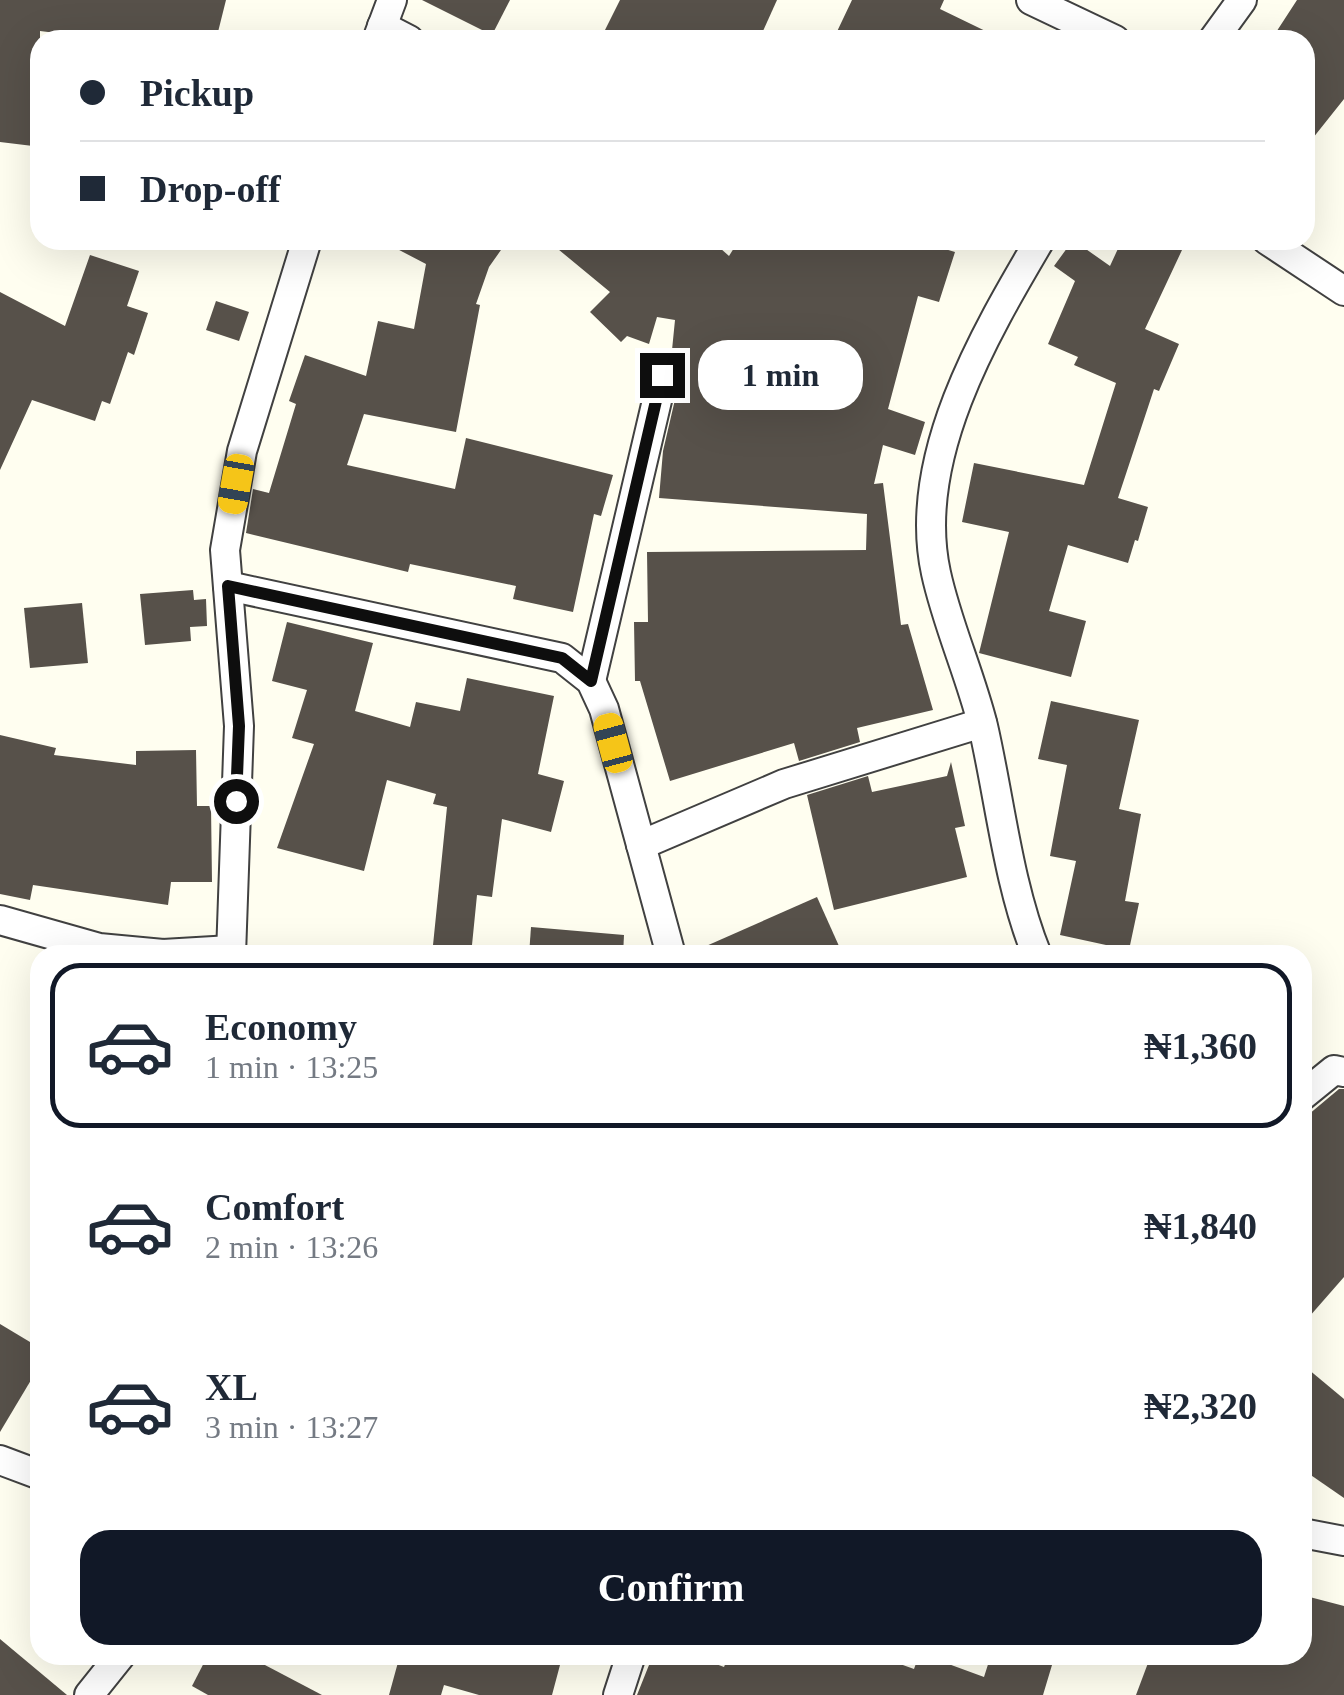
<!DOCTYPE html>
<html lang="en">
<head>
<meta charset="utf-8">
<style>
	:root { --surface:#fff; --page:#f2f2f3; --text:#1f2937; --muted:#747a83; --line:#e0e1e3; --accent:#111827 }
	body { margin:0; font-family:Georgia,serif; background:var(--page); color:var(--text); height:100vh; display:flex; flex-direction:column; font-size:38px; white-space:nowrap }
	* { box-sizing:border-box; margin:0 }
	p { font-size:32px; color:var(--muted) }
	.icon { flex:none; width:55px; height:55px; fill:none; stroke:currentColor; stroke-width:2; stroke-linecap:round; stroke-linejoin:round }
	.map { position:relative; flex:1; overflow:hidden }
	.side { position:absolute; left:30px; top:945px; width:1282px; height:720px; display:flex; flex-direction:column; background:var(--surface); border-radius:30px; box-shadow:0 10px 40px #0002 }
	.side>* { flex:none }
	.top-card { position:absolute; left:30px; top:30px; width:1285px; height:220px; border-radius:30px; box-shadow:0 10px 40px #0002; display:grid; align-content:center; height:220px; padding:0 50px; background:var(--surface) }
	.end { position:absolute; width:45px; height:45px; margin:-22px; border:12px solid #0e0e0e; background:#fff; box-shadow:0 0 0 5px #fff }
	.from { border-radius:50% }
	.bubble { position:absolute; height:70px; border-radius:30px; background:var(--surface); box-shadow:0 10px 40px #0002; font-size:32px; font-weight:800; line-height:70px; text-align:center }
	.car { position:absolute; width:30px; height:60px; margin:-30px -15px; border-radius:12px; box-shadow:0 0 8px 2px #0007; background:linear-gradient(#f5c518 24%,#345 0 40%,#f5c518 0 76%,#345 0 86%,#f5c518 0) }
	.top-card b { display:flex; align-items:center; gap:35px; height:95px; font-size:38px }
	.top-card b+b { border-top:2px solid var(--line) }
	.top-card i { width:25px; height:25px; background:var(--text) }
	ul { padding:18px 0 0; list-style:none }
	li { display:flex; align-items:center; gap:30px; height:165px; margin:0 20px 15px; padding:0 30px; border:5px solid transparent; border-radius:30px }
	li div { flex:1 }
	li b { display:block; font-size:38px }
	li em { font-style:normal; font-weight:800 }
	li.on { border-color:var(--accent) }
	li>.icon { width:90px; height:90px; stroke-width:1.5 }
	.action { display:flex; gap:20px; margin-top:auto; padding:20px 50px }
	.action a { flex:1; height:115px; border-radius:30px; background:var(--accent); color:#fff; font-size:40px; font-weight:800; line-height:115px; text-align:center }
	.map>svg:first-child { display:block }
	.building { fill:#57514a }
	.lines { fill:none; stroke-linecap:round; stroke-linejoin:round }
	.street-casing { stroke:#414141; stroke-width:32 }
	.street { stroke:#fff; stroke-width:28 }
	.route { stroke:#0e0e0e; stroke-width:12 }
</style>
</head>
<body>
<div class="map">
<svg width="1344" height="1695" viewBox="0 0 1344 1695">
	<rect width="100%" height="100%" fill="#fffef0"/>
	<g class="building">
		<polygon points="0,0 226,0 216,40 113,40 40,31 40,110 33,146 0,142"/>
		<polygon points="422,0 510,0 492,35"/>
		<polygon points="620,0 777,0 759,40 600,40"/>
		<polygon points="852,0 944,0 940,9 1004,40 833,40"/>
		<polygon points="1297,0 1344,0 1344,99 1305,148 1305,40 1271,40"/>
		<polygon points="380,240 508,240 489,267 476,304 480,305 456,432 364,414 347,465 455,489 466,438 613,475 601,516 594,514 573,612 513,599 516,586 410,564 408,572 246,533 253,489 269,493 296,404 289,401 305,355 366,376 378,321 414,329 426,264"/>
		<polygon points="547,240 711,240 729,256 739,240 915,240 955,252 939,302 918,296 888,409 925,422 915,455 883,445 874,484 883,483 901,625 908,624 933,710 857,728 860,742 799,761 794,743 670,781 640,681 635,681 634,622 648,622 647,552 866,550 867,514 659,498 663,451 680,378 671,360 675,320 657,317 649,344 627,336 621,342 590,312 610,292"/>
		<polygon points="1073,240 1110,266 1122,240 1161,240 1182,250 1145,329 1179,344 1159,391 1154,389 1118,498 1148,507 1138,541 1135,540 1128,563 1068,545 1049,611 1086,621 1071,677 979,653 1009,532 962,522 974,463 1084,485 1116,383 1074,365 1078,357 1048,344 1075,281 1054,266"/>
		<polygon points="90,255 139,271 127,306 148,313 134,355 128,352 110,404 102,401 95,421 32,400 0,470 0,292 65,326"/>
		<polygon points="216,301 249,312 239,341 206,330"/>
		<polygon points="193,590 194,600 206,599 207,626 190,627 191,641 145,645 140,594"/>
		<polygon points="82,603 88,663 30,668 24,608"/>
		<polygon points="287,622 373,643 355,711 410,727 416,702 460,711 467,678 554,696 538,774 564,781 551,832 502,819 492,897 477,895 471,955 432,955 447,807 433,804 436,794 387,780 364,871 277,848 314,744 292,738 307,690 272,681"/>
		<polygon points="1051,701 1139,720 1119,809 1141,814 1125,901 1139,903 1129,950 1060,935 1076,861 1050,856 1067,765 1038,759"/>
		<polygon points="0,735 56,748 54,755 136,765 136,751 196,750 197,806 211,806 212,882 171,882 168,905 33,885 30,900 0,894"/>
		<polygon points="951,762 965,826 955,828 967,877 834,910 807,795 868,776 872,792 947,776"/>
		<polygon points="817,897 843,955 688,955 688,954"/>
		<polygon points="531,927 624,935 623,955 529,955"/>
		<polygon points="1339,1089 1344,1089 1344,1277 1302,1325 1302,1120"/>
		<polygon points="0,1324 40,1348 40,1365 0,1432"/>
		<polygon points="1302,1364 1344,1399 1344,1498 1302,1469"/>
		<polygon points="1302,1595 1344,1606 1344,1695 1136,1695 1151,1655 1302,1655"/>
		<polygon points="0,1639 67,1695 0,1695"/>
		<polygon points="208,1655 246,1655 322,1695 208,1695 192,1686"/>
		<polygon points="400,1655 525,1655 560,1665 552,1695 479,1695 444,1685 441,1695 389,1695"/>
		<polygon points="653,1655 692,1655 724,1667 729,1655 875,1655 914,1669 919,1655 924,1655 984,1677 991,1655 1055,1655 1043,1695 637,1695"/>
	</g>
	<g class="lines">
		<defs>
			<g id="street">
				<polyline points="1031,0 1115,40"/>
				<polyline points="382,26 409,40"/>
				<polyline points="377,40 392,0"/>
				<polyline points="1213,40 1242,0"/>
				<polyline points="1267,240 1344,291"/>
				<polyline points="228,586 562,658 591,681 604,709 671,955"/>
				<polyline points="591,681 663,375"/>
				<polyline points="641,845 784,784 982,723"/>
				<polyline points="0,920 99,948 163,954 231,950"/>
				<polyline points="231,955 239,726 225,550 242,451 307,240"/>
				<path d="M1037 955C1008 884 1000 800 983 726 970 674 947 624 936 573 911 459 984 335 1040 240"/>
				<polyline points="1302,1096 1334,1070 1344,1072"/>
				<polyline points="0,1460 40,1475"/>
				<polyline points="1302,1533 1344,1541"/>
				<polyline points="89,1695 121,1655"/>
				<polyline points="618,1695 631,1655"/>
			</g>
		</defs>
		<use href="#street" class="street-casing"/>
		<use href="#street" class="street"/>
	</g>
	<g class="lines">
		<polyline class="route" points="236,801 239,726 228,586 562,658 591,681 662,375"/>
	</g>
</svg>
<i class="end from" style="left:236px;top:801px"></i>
<i class="end" style="left:662px;top:375px"></i>
<div class="bubble" style="left:698px;top:340px;width:165px">1 min</div>
<i class="car" style="left:236px;top:484px;rotate:190deg"></i>
<i class="car" style="left:613px;top:743px;rotate:345deg"></i>
<div class="top-card">
<b><i class="from"></i>Pickup</b>
<b><i></i>Drop-off</b>
</div>
<section class="side">
<ul>
<li class="on"><svg class="icon" aria-label="car" viewBox="0 0 24 24"><path d="M5 17H2v-5l4-1 3-4h7l3 4 3 1v5h-3M9 17h6M6 11h13"/><circle cx="7" cy="17" r="2"/><circle cx="17" cy="17" r="2"/></svg><div><b>Economy</b><p>1 min · 13:25</p></div><em>₦1,360</em></li>
<li><svg class="icon" aria-label="car" viewBox="0 0 24 24"><path d="M5 17H2v-5l4-1 3-4h7l3 4 3 1v5h-3M9 17h6M6 11h13"/><circle cx="7" cy="17" r="2"/><circle cx="17" cy="17" r="2"/></svg><div><b>Comfort</b><p>2 min · 13:26</p></div><em>₦1,840</em></li>
<li><svg class="icon" aria-label="car" viewBox="0 0 24 24"><path d="M5 17H2v-5l4-1 3-4h7l3 4 3 1v5h-3M9 17h6M6 11h13"/><circle cx="7" cy="17" r="2"/><circle cx="17" cy="17" r="2"/></svg><div><b>XL</b><p>3 min · 13:27</p></div><em>₦2,320</em></li>
</ul>
<div class="action"><a>Confirm</a></div>
</section>
</div>
</body>
</html>
